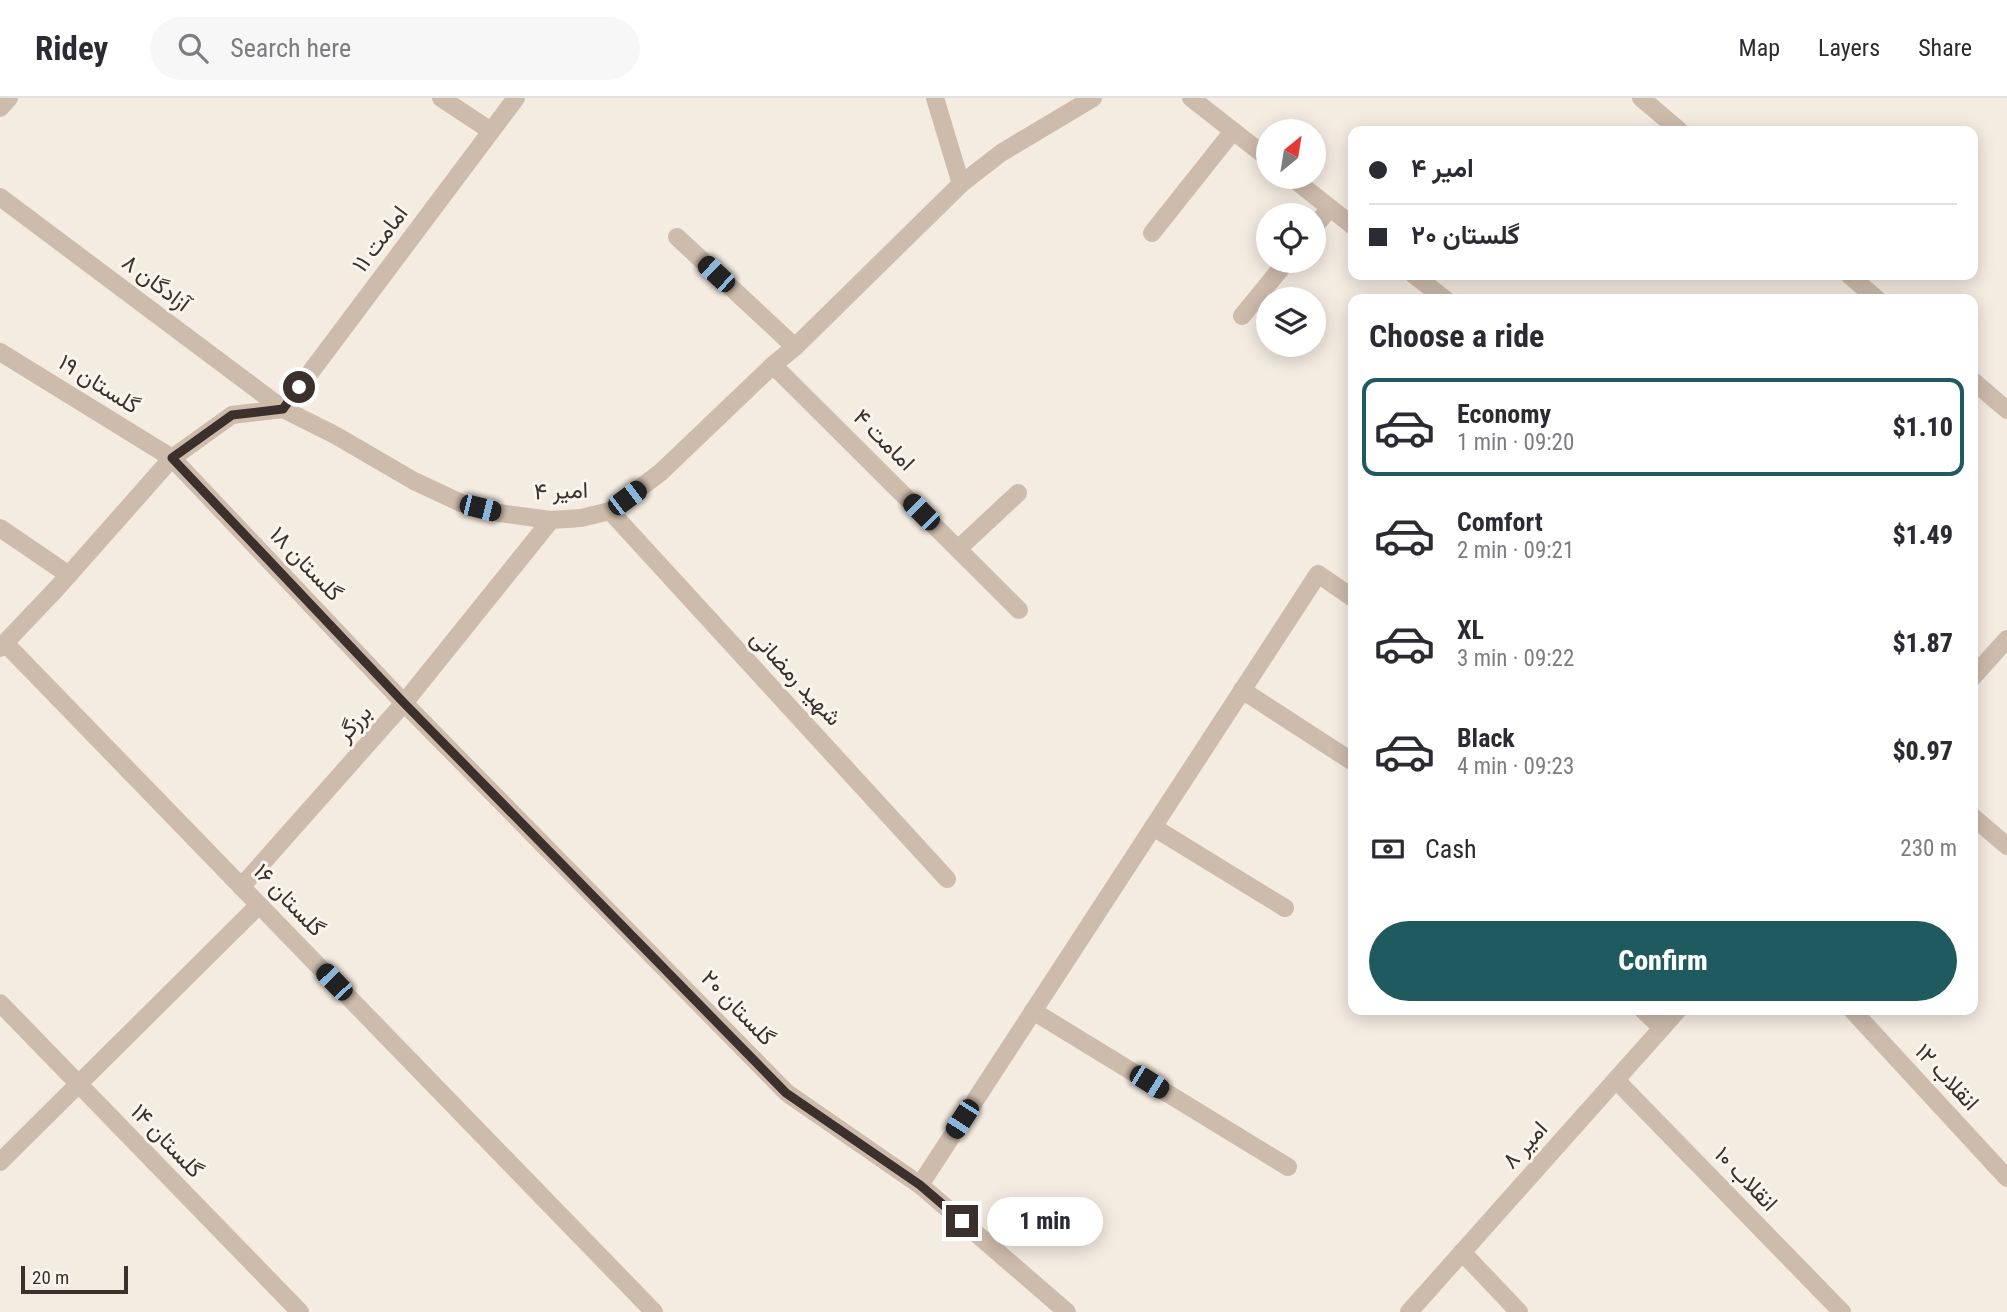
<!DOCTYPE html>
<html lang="en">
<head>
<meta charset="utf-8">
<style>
	:root { --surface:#fff; --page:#f7f7f7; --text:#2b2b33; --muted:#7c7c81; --line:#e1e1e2; --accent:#1f5a5e }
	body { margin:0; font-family:"Roboto Condensed",Vazirmatn,sans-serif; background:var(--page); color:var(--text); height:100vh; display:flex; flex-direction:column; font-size:26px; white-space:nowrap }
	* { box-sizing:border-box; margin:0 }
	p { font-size:23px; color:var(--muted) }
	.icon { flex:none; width:38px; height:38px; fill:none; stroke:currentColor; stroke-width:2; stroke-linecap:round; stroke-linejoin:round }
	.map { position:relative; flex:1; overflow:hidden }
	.sheet { position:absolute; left:1348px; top:196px; width:630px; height:721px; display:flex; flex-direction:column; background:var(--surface); border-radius:14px; box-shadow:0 4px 18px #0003 }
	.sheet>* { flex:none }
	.guide { position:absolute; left:1348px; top:28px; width:630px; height:154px; border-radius:14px; box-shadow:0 4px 18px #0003; display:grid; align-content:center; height:154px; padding:0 21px; background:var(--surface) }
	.needle { width:46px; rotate:30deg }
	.fabs { position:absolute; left:1256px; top:21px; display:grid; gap:14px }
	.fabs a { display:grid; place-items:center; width:70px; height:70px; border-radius:50%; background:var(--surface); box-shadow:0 4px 18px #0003; font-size:35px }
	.scale { position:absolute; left:21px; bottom:18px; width:107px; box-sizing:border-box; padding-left:7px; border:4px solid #3b302b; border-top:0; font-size:19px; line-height:24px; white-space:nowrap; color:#3b302b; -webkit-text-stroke:5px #fbf5ee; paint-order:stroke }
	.end { position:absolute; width:32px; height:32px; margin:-16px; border:9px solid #3b302b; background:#fff; box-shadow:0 0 0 4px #fff }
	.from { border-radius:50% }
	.bubble { position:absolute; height:49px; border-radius:24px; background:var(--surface); box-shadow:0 4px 18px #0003; font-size:23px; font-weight:800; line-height:49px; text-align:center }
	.car { position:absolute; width:21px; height:42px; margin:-21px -10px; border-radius:9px; box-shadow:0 0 5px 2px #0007; background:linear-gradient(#222 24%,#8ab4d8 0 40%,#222 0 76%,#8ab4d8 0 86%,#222 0) }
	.guide b { display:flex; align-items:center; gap:24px; height:66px; font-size:26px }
	.guide b+b { border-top:2px solid var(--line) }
	.guide i { width:18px; height:18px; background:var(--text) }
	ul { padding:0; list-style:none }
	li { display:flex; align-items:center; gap:21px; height:98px; margin:0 14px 10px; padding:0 7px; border:4px solid transparent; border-radius:14px }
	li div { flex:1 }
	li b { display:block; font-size:26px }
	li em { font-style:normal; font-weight:800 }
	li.selected { border-color:var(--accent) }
	li>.icon { width:63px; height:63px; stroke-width:1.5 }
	h2 { padding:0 21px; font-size:32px; line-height:84px }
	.pay { display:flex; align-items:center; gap:18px; height:77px; padding:0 21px; font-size:26px }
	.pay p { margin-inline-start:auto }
	.cta { display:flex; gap:14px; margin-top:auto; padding:14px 21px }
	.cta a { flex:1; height:80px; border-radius:42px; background:var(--accent); color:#fff; font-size:28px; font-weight:800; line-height:80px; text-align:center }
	header { display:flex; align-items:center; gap:42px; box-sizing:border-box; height:98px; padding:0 35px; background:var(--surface); border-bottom:2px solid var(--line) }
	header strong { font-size:33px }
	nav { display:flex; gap:38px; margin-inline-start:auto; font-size:24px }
	.search { width:490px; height:63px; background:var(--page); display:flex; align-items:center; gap:18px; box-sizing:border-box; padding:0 24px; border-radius:38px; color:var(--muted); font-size:26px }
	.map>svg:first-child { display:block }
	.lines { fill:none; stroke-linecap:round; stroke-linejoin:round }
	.minor { stroke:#cdbbac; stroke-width:18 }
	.route { stroke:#3b302b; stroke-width:9 }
	.labels { text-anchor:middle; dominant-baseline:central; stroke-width:6; stroke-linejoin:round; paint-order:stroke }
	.street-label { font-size:23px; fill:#3b302b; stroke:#fbf5ee }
</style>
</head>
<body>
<header>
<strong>Ridey</strong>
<div class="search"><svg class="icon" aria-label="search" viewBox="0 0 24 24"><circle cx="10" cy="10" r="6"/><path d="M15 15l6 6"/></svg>Search here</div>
<nav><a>Map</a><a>Layers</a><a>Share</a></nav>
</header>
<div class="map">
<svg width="2007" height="1214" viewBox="0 0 2007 1214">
	<rect width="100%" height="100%" fill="#f4ebe1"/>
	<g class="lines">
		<g class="minor">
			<polyline points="441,0 491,33"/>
			<polyline points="935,0 961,86"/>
			<polyline points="1191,0 1269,61"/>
			<polyline points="1641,0 1680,33"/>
			<polyline points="0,10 9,0"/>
			<polyline points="1291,79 1353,128"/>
			<polyline points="0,99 283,311 516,0"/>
			<polyline points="1314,129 1330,110"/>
			<polyline points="1152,135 1233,33"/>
			<polyline points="677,139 795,249"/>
			<polyline points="1414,177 1445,201"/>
			<polyline points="1849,177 1877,201"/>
			<polyline points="1242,218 1287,163"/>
			<polyline points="0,254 172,360 404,605 787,995 920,1087 1067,1214"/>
			<polyline points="773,267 1019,512"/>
			<polyline points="1972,282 2007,312"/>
			<polyline points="610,413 947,781"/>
			<polyline points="0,430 69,477"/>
			<polyline points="958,451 1018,395"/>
			<polyline points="5,545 654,1214"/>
			<polyline points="0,550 58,489 172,360 232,317 283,311 335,337 414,383 461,405 499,415 551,422 581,420 610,413 661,374 773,267 795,249 961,86 1001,55 1093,0"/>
			<polyline points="1972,580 2007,541"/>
			<polyline points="1242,592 1353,664"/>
			<polyline points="1972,718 2007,748"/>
			<polyline points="1153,729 1285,810"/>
			<polyline points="241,789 404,605 551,422"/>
			<polyline points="0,905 300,1214"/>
			<polyline points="1643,912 1662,930"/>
			<polyline points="1852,912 2007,1080"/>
			<polyline points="1033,913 1288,1069"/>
			<polyline points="1616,982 1842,1214"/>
			<polyline points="0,1064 259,807"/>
			<polyline points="920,1087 1318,476 1353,500"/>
			<polyline points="1462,1154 1519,1214"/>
			<polyline points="1409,1214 1678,912"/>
		</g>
	</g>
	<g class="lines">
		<polyline class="route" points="299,289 283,311 232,317 172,360 404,605 786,995 920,1087 962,1123"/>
	</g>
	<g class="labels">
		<g class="street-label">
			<text transform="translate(380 141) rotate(-53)">امامت ۱۱</text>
			<text transform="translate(156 185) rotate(37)">آزادگان ۸</text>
			<text transform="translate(99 286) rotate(32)">گلستان ۱۹</text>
			<text transform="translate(884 342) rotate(45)">امامت ۴</text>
			<text transform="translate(561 393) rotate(-2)">امیر ۴</text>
			<text transform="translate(306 466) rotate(46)">گلستان ۱۸</text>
			<text transform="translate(796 580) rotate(47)">شهید رمضانی</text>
			<text transform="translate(354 625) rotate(-48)">برزگر</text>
			<text transform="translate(289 802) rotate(46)">گلستان ۱۶</text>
			<text transform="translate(738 910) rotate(46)">گلستان ۲۰</text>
			<text transform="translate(1947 979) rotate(47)">انقلاب ۱۲</text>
			<text transform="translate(167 1043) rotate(46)">گلستان ۱۴</text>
			<text transform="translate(1525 1047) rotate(-48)">امیر ۸</text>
			<text transform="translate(1746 1081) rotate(46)">انقلاب ۱۰</text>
		</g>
	</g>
</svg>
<div class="fabs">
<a><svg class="needle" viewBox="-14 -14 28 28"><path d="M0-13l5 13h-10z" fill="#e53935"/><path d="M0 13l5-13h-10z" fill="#7c7c81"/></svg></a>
<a><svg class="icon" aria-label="locate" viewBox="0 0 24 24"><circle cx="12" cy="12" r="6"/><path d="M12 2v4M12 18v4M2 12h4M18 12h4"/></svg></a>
<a><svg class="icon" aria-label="layers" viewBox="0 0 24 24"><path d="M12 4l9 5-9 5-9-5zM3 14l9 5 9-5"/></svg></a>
</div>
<div class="scale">20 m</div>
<i class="end from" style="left:299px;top:289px"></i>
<i class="end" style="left:962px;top:1123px"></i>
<div class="bubble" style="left:987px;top:1099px;width:116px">1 min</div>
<i class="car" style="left:716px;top:176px;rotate:313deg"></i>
<i class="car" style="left:627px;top:400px;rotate:53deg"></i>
<i class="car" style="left:480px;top:410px;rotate:104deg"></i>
<i class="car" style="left:921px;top:414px;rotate:315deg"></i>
<i class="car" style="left:334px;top:884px;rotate:316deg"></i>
<i class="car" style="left:1149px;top:984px;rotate:122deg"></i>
<i class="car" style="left:962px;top:1021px;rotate:213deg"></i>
<div class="guide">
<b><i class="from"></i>امیر ۴</b>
<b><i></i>گلستان ۲۰</b>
</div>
<section class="sheet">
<h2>Choose a ride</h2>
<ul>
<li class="selected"><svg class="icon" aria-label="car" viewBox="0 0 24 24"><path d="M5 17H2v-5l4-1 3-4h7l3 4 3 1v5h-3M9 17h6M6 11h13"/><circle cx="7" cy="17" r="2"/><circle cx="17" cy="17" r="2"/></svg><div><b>Economy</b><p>1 min · 09:20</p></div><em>$1.10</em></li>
<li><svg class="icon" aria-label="car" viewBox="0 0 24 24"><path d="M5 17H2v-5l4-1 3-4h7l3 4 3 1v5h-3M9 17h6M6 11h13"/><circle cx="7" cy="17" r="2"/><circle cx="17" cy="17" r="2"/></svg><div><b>Comfort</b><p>2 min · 09:21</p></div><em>$1.49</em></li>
<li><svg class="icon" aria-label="car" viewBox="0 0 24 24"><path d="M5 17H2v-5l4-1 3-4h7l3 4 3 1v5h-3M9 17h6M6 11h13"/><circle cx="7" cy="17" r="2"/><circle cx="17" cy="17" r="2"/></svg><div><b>XL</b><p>3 min · 09:22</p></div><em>$1.87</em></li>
<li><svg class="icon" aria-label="car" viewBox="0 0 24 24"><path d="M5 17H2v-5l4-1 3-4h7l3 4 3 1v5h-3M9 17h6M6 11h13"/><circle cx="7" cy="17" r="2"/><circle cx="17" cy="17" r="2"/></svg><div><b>Black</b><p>4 min · 09:23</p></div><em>$0.97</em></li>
</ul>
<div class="pay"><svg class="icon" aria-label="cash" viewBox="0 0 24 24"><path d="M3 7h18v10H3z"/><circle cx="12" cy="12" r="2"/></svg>Cash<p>230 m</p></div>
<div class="cta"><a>Confirm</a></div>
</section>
</div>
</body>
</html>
